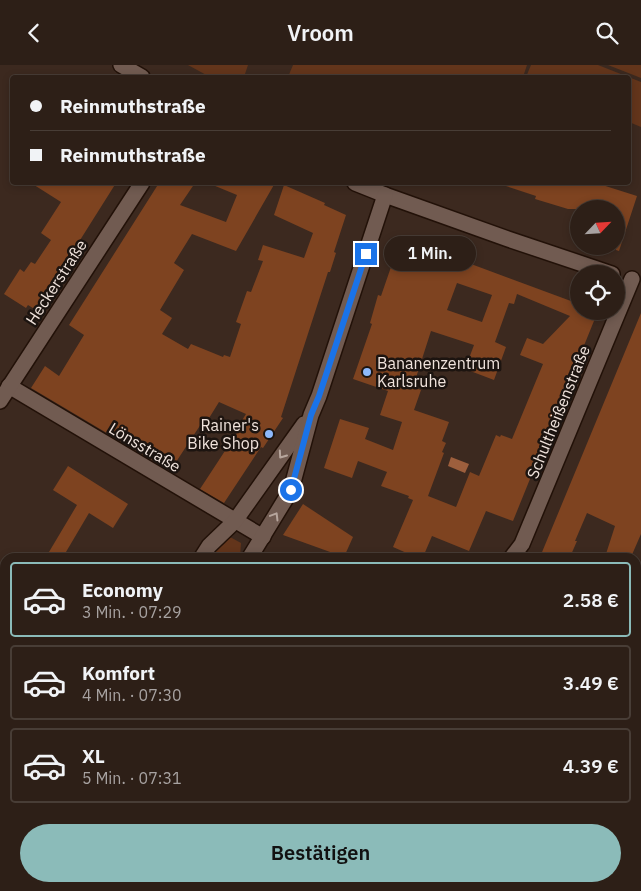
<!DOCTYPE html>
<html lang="de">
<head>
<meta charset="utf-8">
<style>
	:root { --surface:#2d1f17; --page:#352720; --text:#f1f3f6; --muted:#a7a2a1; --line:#483d36; --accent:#8bbbb9 }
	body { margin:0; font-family:"IBM Plex Sans",sans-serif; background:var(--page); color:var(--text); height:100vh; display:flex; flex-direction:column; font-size:19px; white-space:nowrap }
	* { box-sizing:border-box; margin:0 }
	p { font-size:16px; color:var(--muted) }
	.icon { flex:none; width:28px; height:28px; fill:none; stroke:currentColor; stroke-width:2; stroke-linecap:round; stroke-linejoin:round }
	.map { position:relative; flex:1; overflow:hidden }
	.sheet { position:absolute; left:0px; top:488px; width:641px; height:339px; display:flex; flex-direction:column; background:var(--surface); border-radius:15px 15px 0 0; box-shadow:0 2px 8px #0003,0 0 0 1px var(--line) }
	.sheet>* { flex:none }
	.top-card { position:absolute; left:10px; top:10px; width:621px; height:110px; border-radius:5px; box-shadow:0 2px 8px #0003,0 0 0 1px var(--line); display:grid; align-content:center; height:110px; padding:0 20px; background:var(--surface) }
	.needle { width:32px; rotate:65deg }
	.controls { position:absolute; left:570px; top:135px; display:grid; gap:10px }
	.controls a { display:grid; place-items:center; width:55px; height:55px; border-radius:50%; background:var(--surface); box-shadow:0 2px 8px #0003,0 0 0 1px var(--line); font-size:25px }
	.end { position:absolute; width:22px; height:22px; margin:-11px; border:6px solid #1a73e8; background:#fff; box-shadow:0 0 0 2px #fff }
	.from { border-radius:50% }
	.bubble { position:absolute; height:35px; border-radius:18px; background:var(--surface); box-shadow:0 2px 8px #0003,0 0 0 1px var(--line); font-size:16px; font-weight:600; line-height:35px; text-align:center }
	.top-card b { display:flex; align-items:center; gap:18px; height:48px; font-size:19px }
	.top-card b+b { border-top:1px solid var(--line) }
	.top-card i { width:12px; height:12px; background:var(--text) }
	ul { padding:9px 0 0; list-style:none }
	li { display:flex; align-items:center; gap:15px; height:75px; margin:0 10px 8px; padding:0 10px; border:2px solid var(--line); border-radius:5px }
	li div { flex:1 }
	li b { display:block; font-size:19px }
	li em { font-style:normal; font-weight:600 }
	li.on { border-color:var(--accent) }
	li>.icon { width:45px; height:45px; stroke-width:1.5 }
	.cta { display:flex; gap:10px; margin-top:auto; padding:10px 20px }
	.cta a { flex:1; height:58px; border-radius:30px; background:var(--accent); color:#111; font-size:20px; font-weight:600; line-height:58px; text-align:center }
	header { display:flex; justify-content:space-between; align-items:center; height:65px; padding:0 20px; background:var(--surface); font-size:22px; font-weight:600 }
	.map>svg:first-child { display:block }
	.green { fill:#63351b }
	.water { fill:#9d5f3d }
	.building { fill:#7e4320; fill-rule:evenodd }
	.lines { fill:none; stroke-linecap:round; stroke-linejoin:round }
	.minor-casing { stroke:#221108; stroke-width:18 }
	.minor { stroke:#715b51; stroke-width:15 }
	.oneway { stroke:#b7a69d }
	.route { stroke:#1a73e8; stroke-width:6 }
	.poi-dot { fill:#8db9fc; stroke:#1c1410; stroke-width:2 }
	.labels { text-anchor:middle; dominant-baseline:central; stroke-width:5; stroke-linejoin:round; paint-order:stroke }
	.street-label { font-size:16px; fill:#f0e3dc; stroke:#1c1410 }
	.poi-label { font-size:16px; fill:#f0e3dc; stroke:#1c1410; text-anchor:start }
</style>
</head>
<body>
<header><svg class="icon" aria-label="back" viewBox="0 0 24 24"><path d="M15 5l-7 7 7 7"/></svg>Vroom<svg class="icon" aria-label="search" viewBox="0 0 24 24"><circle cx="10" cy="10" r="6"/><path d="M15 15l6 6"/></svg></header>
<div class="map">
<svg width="641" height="826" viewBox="0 0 641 826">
	<rect width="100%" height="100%" fill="#3c291f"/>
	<g class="green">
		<polygon points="188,0 248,0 244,12 210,12"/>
		<polygon points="293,0 527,0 523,12 509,11 508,12 288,12"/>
		<polygon points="531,0 598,0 641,17 641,62 629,57 629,12 526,12"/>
		<polygon points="608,0 641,0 641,13"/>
		<polygon points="230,472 241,478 240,492 204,492 210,483"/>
		<polygon points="5,811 5,821 34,821 31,826 0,826 0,818"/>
	</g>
	<polygon class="water" points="451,392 469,399 465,408 448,401"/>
	<g class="building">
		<polygon points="31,118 116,118 36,245 28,240 26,243 4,229 20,204 24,207 31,197 35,199 51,175 41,168 61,137"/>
		<polygon points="159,118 195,118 180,140 226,157 237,130 208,118 275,118 236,186 192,169 174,198 184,205 160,245 172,253 162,269 188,284 191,279 223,292 224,290 230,292 241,259 236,257 247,226 251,227 263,196 258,195 263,180 304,193 313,168 274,150 284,120 325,138 324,140 346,150 334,187 336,188 330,207 328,207 281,352 283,353 263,383 261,382 224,438 200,424 238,366 236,365 246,349 219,337 206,358 203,356 176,397 169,393 164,402 31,323 45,301 59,311 84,270 69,260"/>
		<polygon points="506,118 596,118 637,131 619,186 616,185 616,144 568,144 535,134 536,131 506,121"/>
		<path d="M401 173 579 239V246H598L513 456 486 446 469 486 432 471 423 492H407L409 489 393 482 413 435 408 433 409 431 381 421 387 407 358 396 352 413 324 403 340 354 369 363 365 374 393 385 402 357 380 350 388 326 353 314 372 259 370 258 378 230 381 231ZM457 218 492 230 482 257 447 245ZM517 229 570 251 543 279 527 273 520 290 543 299 512 374 501 370 500 372 496 370 479 411 470 407 456 442 428 431 444 388 442 387 446 378 442 376 449 357 414 345 421 325 413 322 431 266 474 280 465 304 494 315 506 282 495 277 509 238 514 239Z"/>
		<polygon points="641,248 641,469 631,492 605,492 615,461 587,448 575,476 577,476 570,492 540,492"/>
		<polygon points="68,401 128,439 113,463 89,448 63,492 46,492 77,440 53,425"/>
		<polygon points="303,439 353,472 344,492 283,470"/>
	</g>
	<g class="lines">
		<defs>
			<g id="minor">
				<polyline points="121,0 142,12"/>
				<polyline points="355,118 385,130 508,174 612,209"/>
				<polyline points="9,321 263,472"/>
				<polyline points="0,336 142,118"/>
				<polyline points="202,492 209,481 235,456 304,359"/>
				<polyline points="250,492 291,425 311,350 319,331 385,130"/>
				<polyline points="512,492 522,479 632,214"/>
				<polyline points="0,560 5,564"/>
				<polyline points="636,786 641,773"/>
				<polyline points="0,808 5,800"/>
				<polyline points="419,821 434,826"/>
				<polyline points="41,826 44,821"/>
				<polyline points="622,826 624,821"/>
			</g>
		</defs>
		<use href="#minor" class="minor-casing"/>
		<use href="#minor" class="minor"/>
	</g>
	<defs><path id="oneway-chevron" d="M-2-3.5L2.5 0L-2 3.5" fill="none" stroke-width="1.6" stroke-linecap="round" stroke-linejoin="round" transform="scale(1.25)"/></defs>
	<g class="oneway">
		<use href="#oneway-chevron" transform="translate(282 390) rotate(125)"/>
		<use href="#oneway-chevron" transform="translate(275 451) rotate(-59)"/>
	</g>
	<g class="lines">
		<polyline class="route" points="291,425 311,350 319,331 366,189"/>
	</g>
	<g class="poi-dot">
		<circle cx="367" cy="307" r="5"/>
		<circle cx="269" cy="369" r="5"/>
	</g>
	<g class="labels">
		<g class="street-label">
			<text transform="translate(56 217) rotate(-57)">Heckerstraße</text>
			<text transform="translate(558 347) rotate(-68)">Schultheißenstraße</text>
			<text transform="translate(145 382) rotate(31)">Lönsstraße</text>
		</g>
		<g class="poi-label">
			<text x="377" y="298">Bananenzentrum<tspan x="377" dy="18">Karlsruhe</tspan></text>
			<text x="259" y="360" text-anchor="end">Rainer's<tspan x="259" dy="18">Bike Shop</tspan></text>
		</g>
	</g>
</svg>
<div class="controls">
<a><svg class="needle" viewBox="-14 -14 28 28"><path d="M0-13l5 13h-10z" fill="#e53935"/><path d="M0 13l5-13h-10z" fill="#a7a2a1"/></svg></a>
<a><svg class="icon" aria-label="locate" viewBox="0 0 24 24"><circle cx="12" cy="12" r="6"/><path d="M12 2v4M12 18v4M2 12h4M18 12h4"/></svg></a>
</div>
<i class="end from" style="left:291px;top:425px"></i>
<i class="end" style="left:366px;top:189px"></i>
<div class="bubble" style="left:384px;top:171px;width:92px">1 Min.</div>
<div class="top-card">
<b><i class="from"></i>Reinmuthstraße</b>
<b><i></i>Reinmuthstraße</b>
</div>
<section class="sheet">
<ul>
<li class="on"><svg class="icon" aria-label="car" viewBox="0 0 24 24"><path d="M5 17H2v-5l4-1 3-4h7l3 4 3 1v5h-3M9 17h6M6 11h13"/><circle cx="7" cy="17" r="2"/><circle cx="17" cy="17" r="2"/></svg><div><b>Economy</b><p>3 Min. · 07:29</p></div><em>2.58 €</em></li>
<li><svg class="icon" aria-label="car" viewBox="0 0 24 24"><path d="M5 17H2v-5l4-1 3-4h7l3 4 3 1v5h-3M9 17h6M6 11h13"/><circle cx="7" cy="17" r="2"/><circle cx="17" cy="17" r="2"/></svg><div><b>Komfort</b><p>4 Min. · 07:30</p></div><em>3.49 €</em></li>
<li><svg class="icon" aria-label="car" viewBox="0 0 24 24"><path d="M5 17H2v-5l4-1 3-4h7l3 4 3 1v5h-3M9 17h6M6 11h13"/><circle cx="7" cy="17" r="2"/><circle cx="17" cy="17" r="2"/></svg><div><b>XL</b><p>5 Min. · 07:31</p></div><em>4.39 €</em></li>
</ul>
<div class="cta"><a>Bestätigen</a></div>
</section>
</div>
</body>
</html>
